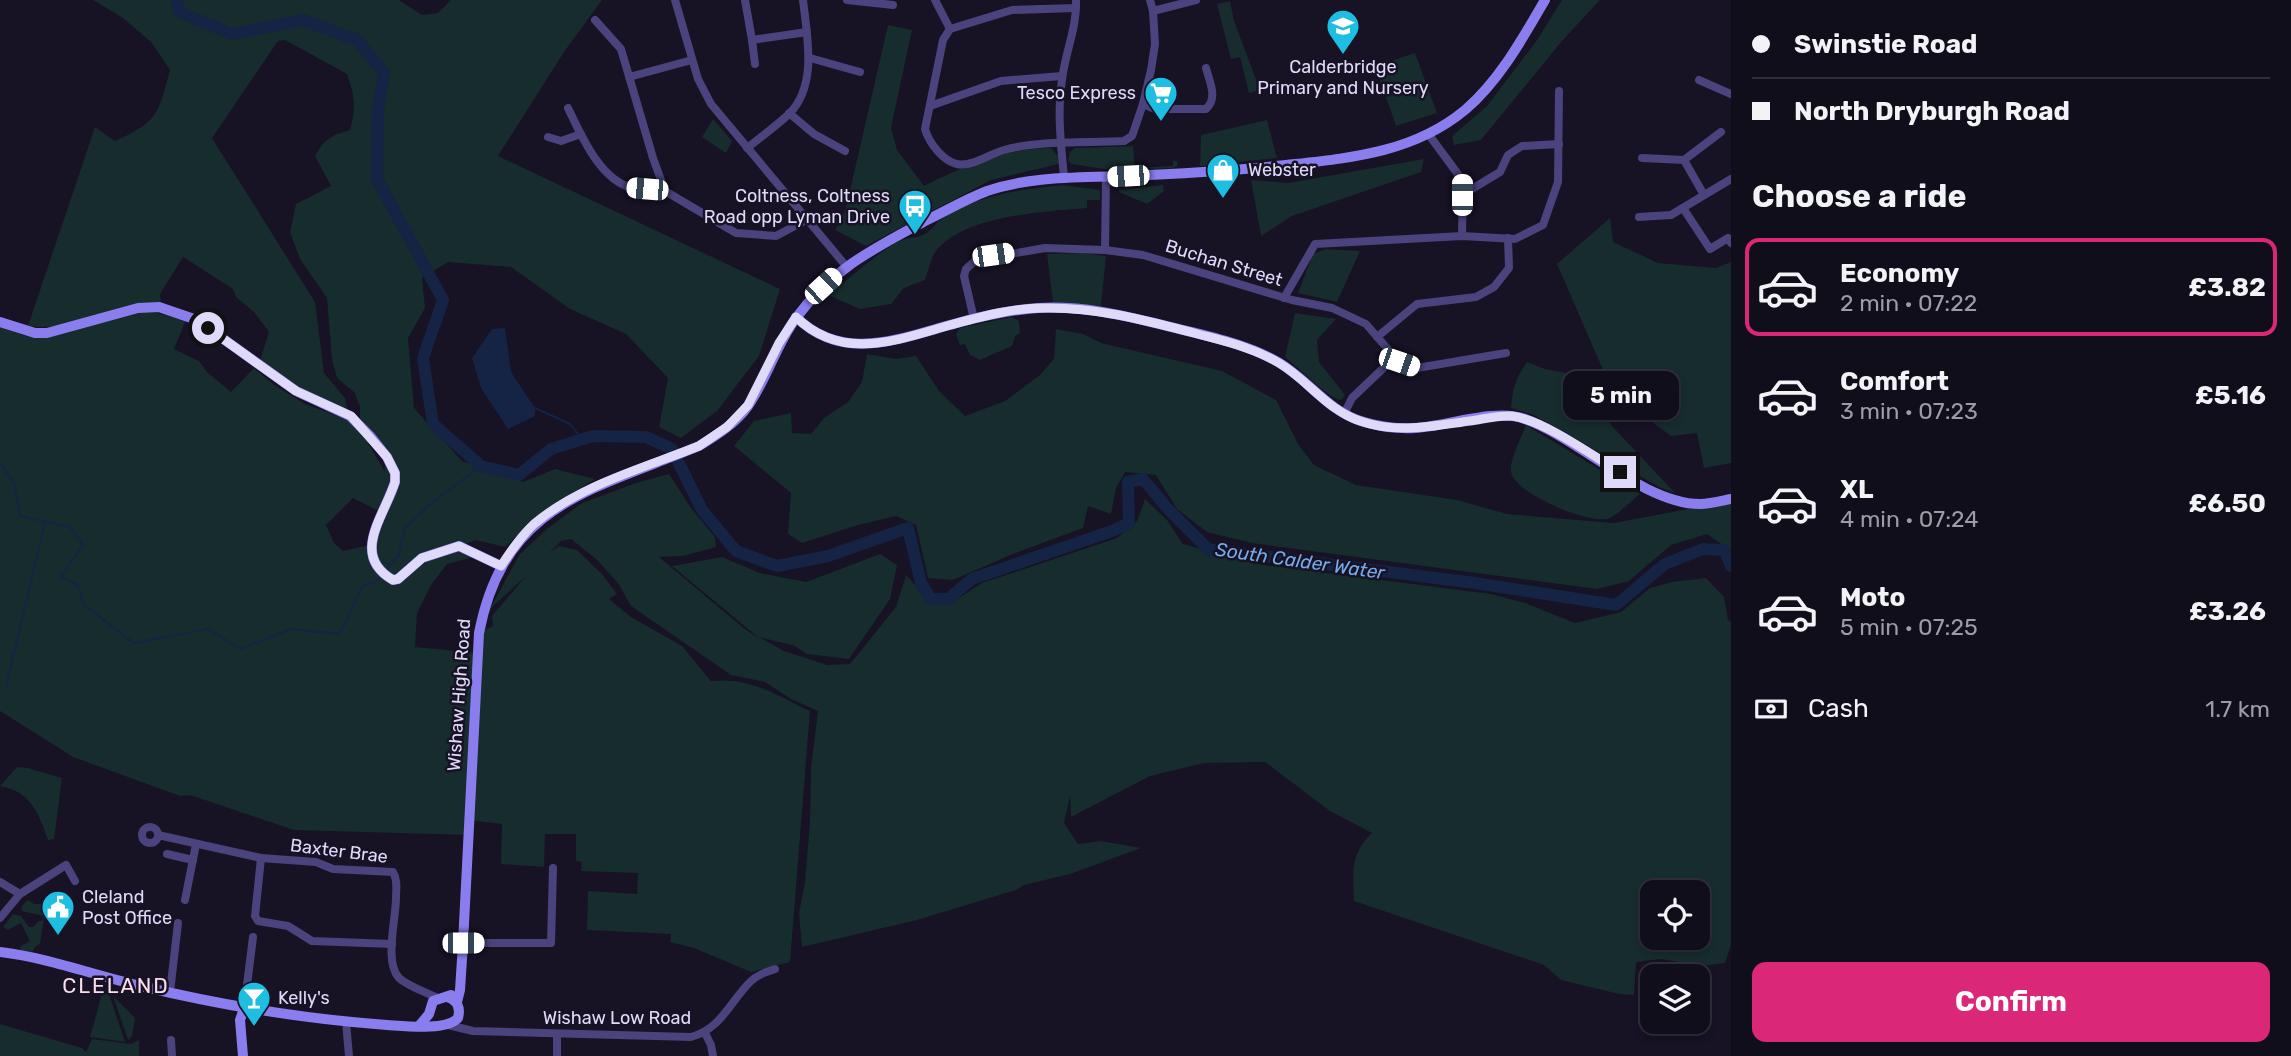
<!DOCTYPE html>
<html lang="en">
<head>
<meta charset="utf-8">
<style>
	:root { --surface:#110e1b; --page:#1a1724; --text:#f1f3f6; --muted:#9c9ca3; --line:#302e3a; --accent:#db2777 }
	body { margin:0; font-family:Rubik,sans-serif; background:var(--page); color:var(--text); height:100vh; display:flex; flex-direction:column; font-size:26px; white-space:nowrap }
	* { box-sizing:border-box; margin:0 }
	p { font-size:23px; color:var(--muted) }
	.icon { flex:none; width:38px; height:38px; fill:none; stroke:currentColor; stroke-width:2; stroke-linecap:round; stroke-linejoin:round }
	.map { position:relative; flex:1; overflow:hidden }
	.drawer { display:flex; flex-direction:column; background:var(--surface); width:560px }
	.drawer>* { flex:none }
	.top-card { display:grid; align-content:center; height:154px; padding:0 21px; background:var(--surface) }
	.tools { position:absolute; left:1640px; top:880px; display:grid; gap:14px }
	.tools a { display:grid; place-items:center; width:70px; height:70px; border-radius:14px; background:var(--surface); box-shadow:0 4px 10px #0003,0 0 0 2px var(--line); font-size:35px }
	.end { position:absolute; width:32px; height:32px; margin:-16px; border:9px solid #e0dafa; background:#111; box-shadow:0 0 0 4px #111 }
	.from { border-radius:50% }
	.bubble { position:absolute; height:49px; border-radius:14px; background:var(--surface); box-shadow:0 4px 10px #0003,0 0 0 2px var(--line); font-size:23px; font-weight:700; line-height:49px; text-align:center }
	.car { position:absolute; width:21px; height:42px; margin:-21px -10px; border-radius:9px; box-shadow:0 0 5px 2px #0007; background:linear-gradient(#fff 24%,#345 0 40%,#fff 0 76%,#345 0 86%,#fff 0) }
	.top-card b { display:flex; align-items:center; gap:24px; height:66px; font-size:26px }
	.top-card b+b { border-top:2px solid var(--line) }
	.top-card i { width:18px; height:18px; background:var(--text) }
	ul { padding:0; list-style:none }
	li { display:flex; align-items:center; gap:21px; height:98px; margin:0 14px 10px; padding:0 7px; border:4px solid transparent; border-radius:14px }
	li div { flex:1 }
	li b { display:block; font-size:26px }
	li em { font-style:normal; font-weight:700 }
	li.on { border-color:var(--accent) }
	li>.icon { width:63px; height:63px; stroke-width:1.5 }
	h2 { padding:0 21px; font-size:32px; line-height:84px }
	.pay { display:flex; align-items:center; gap:18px; height:77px; padding:0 21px; font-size:26px }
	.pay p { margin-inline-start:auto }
	.primary-button { display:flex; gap:14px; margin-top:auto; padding:14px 21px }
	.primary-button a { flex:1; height:80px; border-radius:14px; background:var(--accent); color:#fff; font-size:28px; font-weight:700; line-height:80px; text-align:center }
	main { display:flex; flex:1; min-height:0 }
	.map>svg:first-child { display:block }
	.green { fill:#162c2d; fill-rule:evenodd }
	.water { fill:#152345 }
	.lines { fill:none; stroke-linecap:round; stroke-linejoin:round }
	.stream { stroke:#152345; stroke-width:2 }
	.river { stroke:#152345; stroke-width:12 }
	.street { stroke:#4a437d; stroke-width:8 }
	.secondary { stroke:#8a7dee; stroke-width:10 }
	.route { stroke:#e0dafa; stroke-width:9 }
	.labels { text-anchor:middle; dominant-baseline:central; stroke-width:5; stroke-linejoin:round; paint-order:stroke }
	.poi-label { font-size:18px; fill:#e0dafa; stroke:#171224; text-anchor:start }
	.street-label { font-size:18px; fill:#e0dafa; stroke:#171224 }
	.water-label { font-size:19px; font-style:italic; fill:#75abed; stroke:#171224 }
	.quarter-label { font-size:21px; letter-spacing:2px; fill:#fadcec; stroke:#171224 }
</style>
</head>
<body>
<main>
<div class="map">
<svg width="1731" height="1056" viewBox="0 0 1731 1056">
	<rect width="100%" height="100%" fill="#171224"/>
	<g class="green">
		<path d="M93 0H399L422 15 438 13 451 0H602L564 52 498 156 780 289 759 356 717 411 681 438 659 427 668 378 626 334 570 309 511 267 448 262 422 278 425 308 408 338 414 408 462 461 523 482 555 469 595 479 543 511 505 547 476 540 460 546 475 557 447 564 431 585 417 613 415 647 477 653 479 633 493 626 492 616 525 577 490 609 519 555 548 528 582 503 636 483 669 474 691 508 715 537 716 547 683 556 659 557 746 630 759 638 672 566 722 557 760 573 806 582 880 554 897 565 890 599 849 659 807 654 795 646 759 637 784 651 827 665 850 664 896 607 906 575 932 603 948 605 982 583 1117 538 1137 521 1145 499 1167 520 1183 544 1256 564 1491 594 1525 603 1575 623 1621 612 1650 588 1672 582 1706 578 1724 597 1728 620 1731 622V944L1725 963 1702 966 1661 959 1636 962 1634 995 1619 994 1561 980 1544 965 1354 901C1353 872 1350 854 1372 833L1330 811 1265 762 1204 763 1150 776 1071 817 1070 796 1064 823 1078 844 1101 841 1141 848 1070 874 1024 885 1016 890 917 920 802 947 799 913 805 882 810 822 811 768 818 711 791 699 765 682 731 675 631 606 618 583 596 559 571 539 561 541 550 552 559 546 577 550 602 574 617 594 609 599 631 617 682 646 711 681C751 677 776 695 810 711L790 962 751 972 694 948 670 942 671 934 587 930 588 891 637 894 638 873 581 871 582 862 576 861V834H545L544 867 501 864 502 824 468 820 467 835 294 830 190 795 180 796 73 757 0 711V327L23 335 43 337 148 311 186 320 174 349 199 361 207 372 231 392 254 368 273 384 305 404 346 419 365 438 385 472 383 446 360 418V407L355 393 337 378 332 360 327 298 300 259 290 232 296 204 331 186 315 156C324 139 332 135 350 130 356 106 355 97 347 74L285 40 278 41 212 138 315 302 324 373 345 398 347 408 344 411 286 381 260 360 269 332 254 312 236 297 233 289 183 257 160 294 161 304C115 300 72 333 28 326L95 127 115 141C158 122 158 114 170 70L151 42 123 18ZM353 498 383 513 370 545 343 551 334 543 326 525ZM1652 892H1698V938H1652Z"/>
		<polygon points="1562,0 1600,0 1562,41 1481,140 1454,145 1452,136 1487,106 1537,40"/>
		<polygon points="1230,1 1234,21 1260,90 1249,93 1240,57 1231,59 1217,4"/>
		<path d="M888 25 912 30 891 128 897 150 924 186C964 166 1006 148 1051 148L1058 156 1059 164 991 180 866 246 835 230 845 212Z"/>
		<polygon points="1415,53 1437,113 1396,126 1375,66"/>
		<polygon points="713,119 732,141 726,153 702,137"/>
		<polygon points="1267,120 1277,158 1200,166 1201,135"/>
		<polygon points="1133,146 1135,168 1173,166 1173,160 1178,162 1177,166 1173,168 1111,170 1071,164 1068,160 1070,152 1075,148"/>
		<polygon points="1424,159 1421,172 1292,216 1261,236 1251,180 1288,183"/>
		<path d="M1063 185 1100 190V200H1087V208C1044 212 960 215 934 254 930 261 928 272 925 280L904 288 891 304 860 309 828 295C845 282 884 247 902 240 911 237 920 238 928 232 932 229 935 224 939 221 974 195 1022 189 1063 185Z"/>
		<polygon points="1163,185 1164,191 1147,204 1119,192 1119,190"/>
		<polygon points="1610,218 1613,242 1658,263 1716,268 1731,262 1731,463 1704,468 1697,433 1671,436 1644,416 1629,411 1613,393 1557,264"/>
		<polygon points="1326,249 1360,251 1337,302 1298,293 1313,254"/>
		<polygon points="1081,253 1106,256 1101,306 1053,303 1047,254"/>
		<path d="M1295 313 1336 319 1317 340 1319 362 1345 395 1341 400C1329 399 1297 366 1285 357Z"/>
		<polygon points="1012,317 1019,321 1020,333 1015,336 1012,346 980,360 970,355 965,344 960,345 956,334 960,328"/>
		<polygon points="1056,329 1083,334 1101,343 1222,371 1276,400 1298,444 1314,465 1356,485 1457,500 1507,514 1614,523 1731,501 1731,551 1707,534 1671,545 1629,581 1597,589 1252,543 1207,532 1177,509 1156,475 1125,472 1116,488 1111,514 1088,506 1083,528 1015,553 953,580 928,578 916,525 896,516 858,525 802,543 788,534 791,493 734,446 754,421 791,413 792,433 811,434 824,418 848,402 862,382 867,354 896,359 916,356 939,391 965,416 1005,401 1040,375 1054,359"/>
		<path d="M1527 362 1545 369 1566 373 1577 380 1613 427 1675 493 1659 487 1534 415 1511 408C1512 390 1516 377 1527 362Z"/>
		<path d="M1526 425 1640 494C1631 501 1620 513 1610 518 1590 526 1514 493 1511 472 1509 461 1522 436 1526 425Z"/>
		<path d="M17 767 28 768 62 778 54 839 48 840C39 813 30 791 0 786Z"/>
		<polygon points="28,900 34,904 46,904 40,944 36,946 32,952 20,950 21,946 30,941 21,923 8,930 3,927 13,914 21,916 29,927 33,927 39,921 42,921 43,916 22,911 21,907"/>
		<polygon points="103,990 108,991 125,1042 90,1037"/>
		<polygon points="113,996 135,1018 132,1036 128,1040"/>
		<polygon points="0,1024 82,1048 86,1052 92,1039 131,1044 139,1040 139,1056 0,1056"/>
	</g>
	<polygon class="water" points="505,328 511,372 535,408 535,416 508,429 481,388 472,358 492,329"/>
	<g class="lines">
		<g class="stream">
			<polyline points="535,408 570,424 582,439"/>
			<polyline points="0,463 14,482 20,516 70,527 83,545 61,577 78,585 84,605 134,643 208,629 241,649 291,629 340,634 362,587 377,581 380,577"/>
			<polyline points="386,570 399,555 404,529 428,506 481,466"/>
			<polyline points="6,687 45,522"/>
		</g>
		<polyline class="river" points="177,0 179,12 232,34 303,20 357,40 384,73 378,110 377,179 443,300 423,358 433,424 481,466 519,475 551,449 593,436 646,437 672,449 702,510 736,551 777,566 828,556 908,528 921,583 931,599 948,599 972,579 1112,531 1129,523 1128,482 1143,479 1168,509 1208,549 1475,583 1616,605 1665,564 1703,549 1724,550 1731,566"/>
		<g class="street">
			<polyline points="675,0 698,79 711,104 846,266"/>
			<polyline points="745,0 752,40 807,32"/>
			<polyline points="847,0 893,5"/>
			<polyline points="935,0 950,29"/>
			<path d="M1076 8 1012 10 950 29 943 40 925 129C929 143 943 161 957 164 973 167 989 154 1004 150 1038 140 1087 143 1124 141L1132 136 1143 104 1151 70 1155 44 1153 11 1150 0"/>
			<polyline points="1153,11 1196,0"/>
			<polyline points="595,20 621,49 653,158 665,191 736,233 776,236 806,220"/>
			<polyline points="752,40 755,64"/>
			<polyline points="810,58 860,72"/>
			<polyline points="629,77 692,60"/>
			<polyline points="1699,80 1731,94"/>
			<path d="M1143 104 1155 109H1206C1218 98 1210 83 1206 68"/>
			<polyline points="930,106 1001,81 1062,76"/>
			<path d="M568 108C581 135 600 180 632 188 642 190 654 190 665 191"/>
			<polyline points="789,113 814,134 845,151"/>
			<polyline points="1429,135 1463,181 1462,236"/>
			<polyline points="548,137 561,141 581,134"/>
			<path d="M747 148C761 137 776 126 789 114 818 85 807 36 803 0"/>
			<polyline points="1642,158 1684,160"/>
			<path d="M1064 177C1061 145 1057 112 1062 80 1065 53 1077 28 1076 0"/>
			<polyline points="1462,195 1500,172 1508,155 1522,146 1559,144"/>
			<polyline points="1704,195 1684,160 1721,132"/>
			<polyline points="1683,208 1710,249 1728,238 1731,243"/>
			<polyline points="1639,217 1671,215 1731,179"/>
			<polyline points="1105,250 1106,177"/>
			<polyline points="1284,298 1315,244 1462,236 1515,239 1543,225 1558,182 1559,91"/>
			<polyline points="974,319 964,276 966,269 976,260 1045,248 1105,250 1143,255 1292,300 1332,308 1366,324 1399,362 1417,368 1506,353"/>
			<polyline points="1377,337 1417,304 1476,297 1494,287 1509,268 1508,238"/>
			<polyline points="1344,414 1352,398 1395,357"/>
			<circle cx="150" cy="835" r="8"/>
			<path d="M158 835 261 858 316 862 333 869 393 872C398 880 396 889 396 898 396 919 384 962 399 978 409 987 426 992 438 998"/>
			<polyline points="167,854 193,860"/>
			<polyline points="261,858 255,916 258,921 288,926 312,941 392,944"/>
			<polyline points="0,882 20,894"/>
			<polyline points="185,900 196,844"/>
			<polyline points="0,918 20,894 66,865 75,881"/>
			<polyline points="463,943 551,943 553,868"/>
			<polyline points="170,992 178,923"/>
			<polyline points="244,1009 253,937"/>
			<polyline points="346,1022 349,1056"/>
			<path d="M448 1025 473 1031 691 1037C721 1029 730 1002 750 982 757 975 766 972 775 969"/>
			<polyline points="705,1033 711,1045 713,1056"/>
			<polyline points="171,1040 172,1056"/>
			<polyline points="557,1056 557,1034"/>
		</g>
		<g class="secondary">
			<path d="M796 317C842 362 896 340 950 325 978 317 1008 310 1038 308 1080 305 1122 315 1163 325 1201 335 1243 342 1278 362 1309 380 1328 412 1364 422 1381 427 1398 429 1416 428 1447 426 1496 408 1525 419 1579 438 1644 504 1700 504 1710 504 1721 501 1731 499"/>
			<path d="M0 322 35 333H47L138 308 159 307 197 320 296 391 350 416 371 437 387 457 395 473V482C384 517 350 555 393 580L398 579 422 558 459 546 501 566"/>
			<path d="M0 952C50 958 96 976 145 987 225 1006 305 1019 387 1025 404 1026 447 1031 458 1018 461 1007 457 1000 447 997"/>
			<path d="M457 1002 460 990 463 943 479 633C504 503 593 490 699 446 717 435 736 423 748 406 767 379 776 345 796 318 832 269 873 249 925 221 946 211 966 199 987 191 1031 176 1077 178 1123 176 1178 174 1232 171 1286 165 1350 158 1413 153 1465 110 1499 81 1523 38 1545 0"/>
			<polyline points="419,1026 429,1014 433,1001 451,995"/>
			<polyline points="243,1056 240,1020 244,1009"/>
		</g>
	</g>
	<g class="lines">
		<path class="route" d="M208 328 296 391 351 416 387 457 395 473V482C384 517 350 555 393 580L398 579 422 558 459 546 501 566C511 551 521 536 534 524 580 485 644 468 699 446L727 427 748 405 779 343 796 317C842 362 897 340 950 325 980 317 1012 308 1044 308 1096 307 1144 320 1194 333 1223 341 1253 347 1279 363 1308 380 1327 410 1360 421 1397 434 1433 426 1470 421 1484 419 1498 415 1512 416 1543 420 1592 455 1620 472"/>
	</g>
	<defs>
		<symbol id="school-pin" viewBox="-11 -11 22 30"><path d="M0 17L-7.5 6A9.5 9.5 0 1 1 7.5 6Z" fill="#1ebde2" stroke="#171224"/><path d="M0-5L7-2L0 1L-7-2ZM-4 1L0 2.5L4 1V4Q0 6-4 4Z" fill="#fff"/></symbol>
		<symbol id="supermarket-pin" viewBox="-11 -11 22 30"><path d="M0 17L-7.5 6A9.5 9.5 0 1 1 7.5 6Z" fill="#1ebde2" stroke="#171224"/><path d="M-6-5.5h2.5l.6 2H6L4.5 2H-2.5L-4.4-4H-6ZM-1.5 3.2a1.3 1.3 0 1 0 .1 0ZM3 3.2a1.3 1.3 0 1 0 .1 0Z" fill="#fff"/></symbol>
		<symbol id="shop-pin" viewBox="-11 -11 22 30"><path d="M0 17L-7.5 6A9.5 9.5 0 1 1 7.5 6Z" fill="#1ebde2" stroke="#171224"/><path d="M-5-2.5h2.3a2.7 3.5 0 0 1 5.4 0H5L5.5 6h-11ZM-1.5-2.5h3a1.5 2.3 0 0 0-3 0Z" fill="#fff"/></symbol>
		<symbol id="bus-pin" viewBox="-11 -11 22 30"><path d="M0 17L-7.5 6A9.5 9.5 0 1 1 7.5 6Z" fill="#1ebde2" stroke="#171224"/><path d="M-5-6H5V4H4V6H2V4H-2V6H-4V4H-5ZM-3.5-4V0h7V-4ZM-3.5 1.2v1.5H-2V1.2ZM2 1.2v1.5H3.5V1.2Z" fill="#fff"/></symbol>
		<symbol id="civic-pin" viewBox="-11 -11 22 30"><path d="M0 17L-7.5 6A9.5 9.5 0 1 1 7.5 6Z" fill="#1ebde2" stroke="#171224"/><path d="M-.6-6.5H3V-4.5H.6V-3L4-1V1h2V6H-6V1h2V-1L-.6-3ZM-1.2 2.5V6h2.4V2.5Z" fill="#fff"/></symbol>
		<symbol id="bar-pin" viewBox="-11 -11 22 30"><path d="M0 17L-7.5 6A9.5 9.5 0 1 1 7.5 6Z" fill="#1ebde2" stroke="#171224"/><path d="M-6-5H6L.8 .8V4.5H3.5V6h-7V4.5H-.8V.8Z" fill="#fff"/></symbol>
	</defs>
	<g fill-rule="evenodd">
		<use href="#school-pin" x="1324" y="7" width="38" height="52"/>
		<use href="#supermarket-pin" x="1142" y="74" width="38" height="52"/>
		<use href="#shop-pin" x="1204" y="151" width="38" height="52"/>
		<use href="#bus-pin" x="896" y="187" width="38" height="52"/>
		<use href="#civic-pin" x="39" y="888" width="38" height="52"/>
		<use href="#bar-pin" x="235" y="979" width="38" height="52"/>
	</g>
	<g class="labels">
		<g class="poi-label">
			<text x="1343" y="67" text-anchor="middle">Calderbridge<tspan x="1343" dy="21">Primary and Nursery</tspan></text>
			<text x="1136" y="93" text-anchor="end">Tesco Express</text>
			<text x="1248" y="170">Webster</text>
			<text x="890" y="196" text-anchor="end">Coltness, Coltness<tspan x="890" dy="21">Road opp Lyman Drive</tspan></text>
			<text x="82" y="897">Cleland<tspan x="82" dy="21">Post Office</tspan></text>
			<text x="278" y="998">Kelly's</text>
		</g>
		<g class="street-label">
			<text transform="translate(1224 263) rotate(17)">Buchan Street</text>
			<text transform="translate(459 695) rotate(-86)">Wishaw High Road</text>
			<text transform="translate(339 851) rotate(7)">Baxter Brae</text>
			<text x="617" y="1018">Wishaw Low Road</text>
		</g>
		<g class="water-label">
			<text transform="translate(1300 561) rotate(8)">South Calder Water</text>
		</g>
		<g class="quarter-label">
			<text x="116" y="985">CLELAND</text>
		</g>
	</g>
</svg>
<div class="tools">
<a><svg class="icon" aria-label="locate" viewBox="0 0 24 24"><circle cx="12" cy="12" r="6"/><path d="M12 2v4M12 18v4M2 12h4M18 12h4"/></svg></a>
<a><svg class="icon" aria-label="layers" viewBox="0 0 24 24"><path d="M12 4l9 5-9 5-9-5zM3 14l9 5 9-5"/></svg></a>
</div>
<i class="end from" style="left:208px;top:328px"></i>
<i class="end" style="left:1620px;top:472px"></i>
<div class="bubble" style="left:1563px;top:371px;width:116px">5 min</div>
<i class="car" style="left:1128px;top:176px;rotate:267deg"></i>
<i class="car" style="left:647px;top:189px;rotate:275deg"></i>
<i class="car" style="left:1462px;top:195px;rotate:0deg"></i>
<i class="car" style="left:993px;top:255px;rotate:82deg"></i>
<i class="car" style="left:823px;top:286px;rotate:47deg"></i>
<i class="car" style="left:1399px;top:362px;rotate:109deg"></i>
<i class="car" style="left:463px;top:943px;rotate:90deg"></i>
</div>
<section class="drawer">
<div class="top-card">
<b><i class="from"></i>Swinstie Road</b>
<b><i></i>North Dryburgh Road</b>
</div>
<h2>Choose a ride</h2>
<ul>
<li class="on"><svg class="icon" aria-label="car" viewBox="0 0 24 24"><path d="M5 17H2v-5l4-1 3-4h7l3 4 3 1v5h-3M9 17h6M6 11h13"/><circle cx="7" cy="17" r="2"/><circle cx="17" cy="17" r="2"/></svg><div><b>Economy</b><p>2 min · 07:22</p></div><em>£3.82</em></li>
<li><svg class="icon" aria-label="car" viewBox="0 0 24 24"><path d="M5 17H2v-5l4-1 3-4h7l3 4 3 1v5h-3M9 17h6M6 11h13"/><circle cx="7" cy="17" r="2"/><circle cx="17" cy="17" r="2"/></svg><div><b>Comfort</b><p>3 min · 07:23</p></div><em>£5.16</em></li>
<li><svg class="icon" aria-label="car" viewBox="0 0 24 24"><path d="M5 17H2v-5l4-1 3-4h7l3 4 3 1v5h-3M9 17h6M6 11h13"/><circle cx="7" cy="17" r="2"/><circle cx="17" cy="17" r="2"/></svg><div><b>XL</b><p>4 min · 07:24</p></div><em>£6.50</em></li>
<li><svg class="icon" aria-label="car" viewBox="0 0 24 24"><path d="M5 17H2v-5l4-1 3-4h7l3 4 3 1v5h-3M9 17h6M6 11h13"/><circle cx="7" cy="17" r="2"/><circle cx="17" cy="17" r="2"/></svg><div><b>Moto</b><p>5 min · 07:25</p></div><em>£3.26</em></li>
</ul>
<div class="pay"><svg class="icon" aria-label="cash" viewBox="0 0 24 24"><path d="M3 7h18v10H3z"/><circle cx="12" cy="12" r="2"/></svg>Cash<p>1.7 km</p></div>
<div class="primary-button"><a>Confirm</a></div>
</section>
</main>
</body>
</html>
